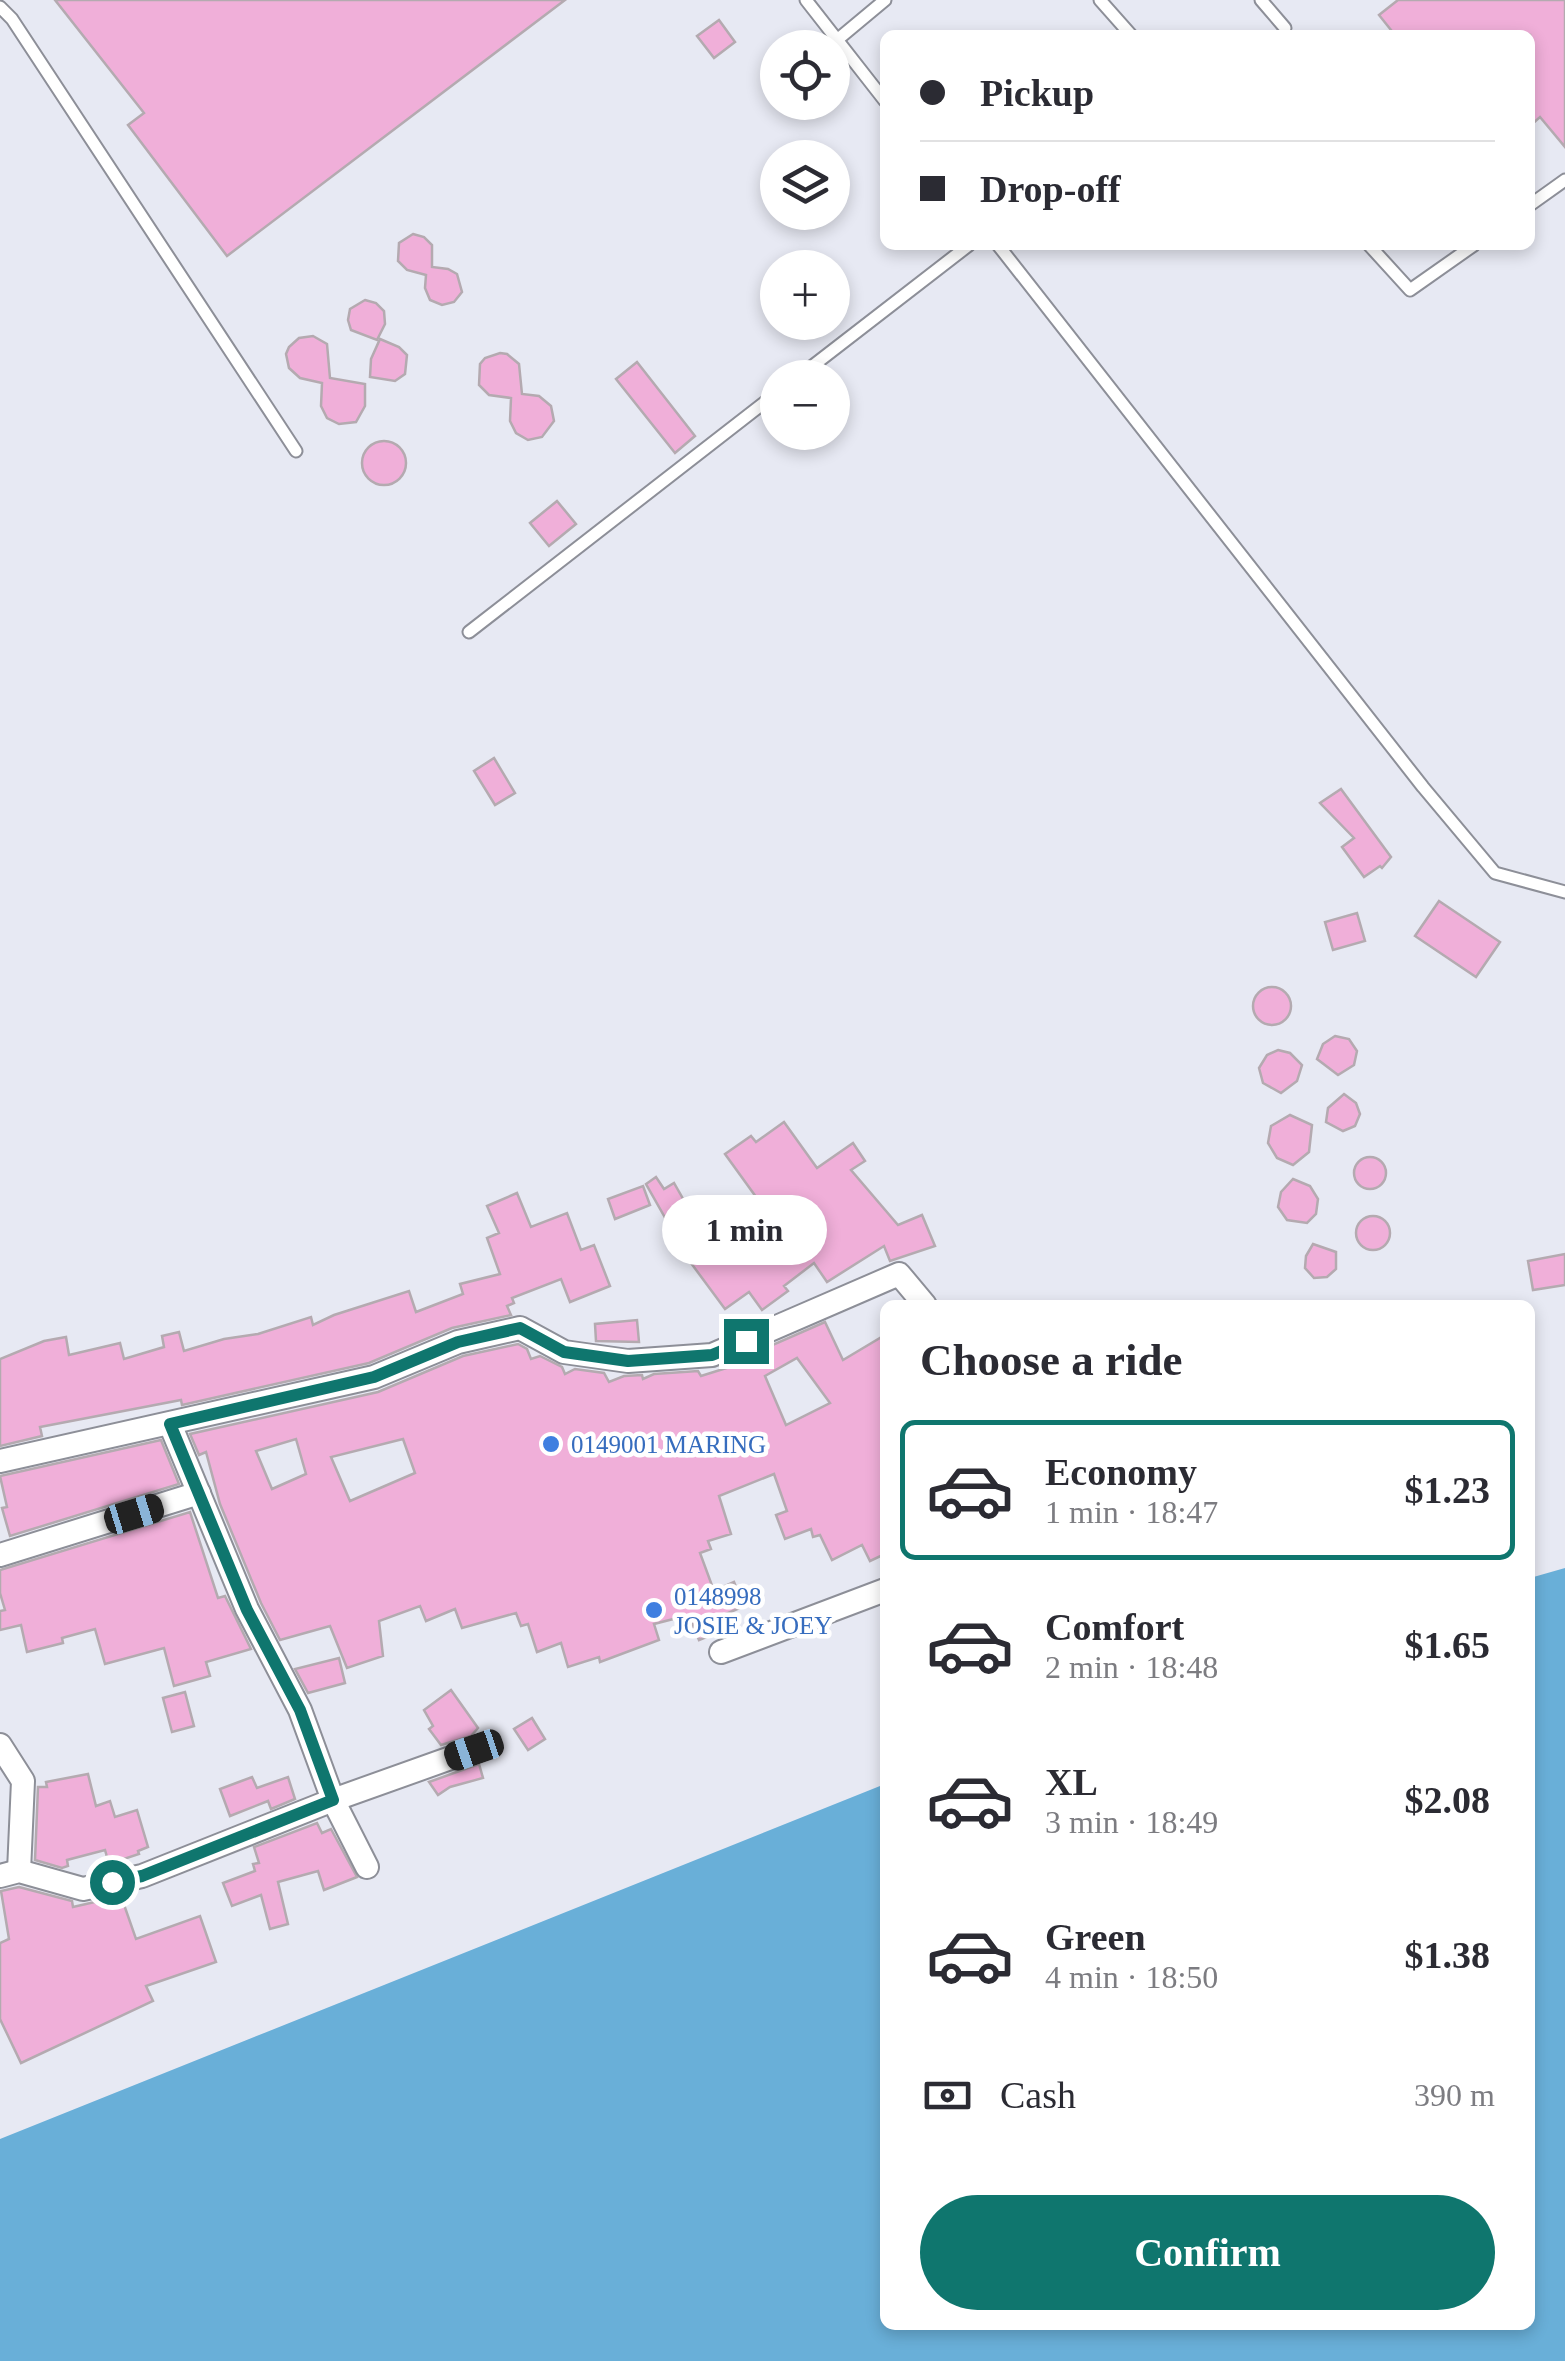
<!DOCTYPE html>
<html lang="en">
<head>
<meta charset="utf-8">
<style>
	:root { --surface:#fff; --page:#f7f7f7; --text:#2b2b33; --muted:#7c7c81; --line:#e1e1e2; --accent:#0f766e }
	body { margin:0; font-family:"Times New Roman",serif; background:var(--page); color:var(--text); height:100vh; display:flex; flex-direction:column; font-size:38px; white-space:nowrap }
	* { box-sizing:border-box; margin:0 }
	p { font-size:32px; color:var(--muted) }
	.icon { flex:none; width:55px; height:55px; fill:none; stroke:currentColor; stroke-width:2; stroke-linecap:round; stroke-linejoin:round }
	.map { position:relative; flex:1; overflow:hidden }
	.sheet { position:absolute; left:880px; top:1300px; width:655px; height:1030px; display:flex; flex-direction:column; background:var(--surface); border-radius:15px; box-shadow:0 5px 15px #0003 }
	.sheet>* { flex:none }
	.guide { position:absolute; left:880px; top:30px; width:655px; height:220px; border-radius:15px; box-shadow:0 5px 15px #0003; display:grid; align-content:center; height:220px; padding:0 40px; background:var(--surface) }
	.buttons { position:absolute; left:760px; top:30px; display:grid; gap:20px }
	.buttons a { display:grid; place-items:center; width:90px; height:90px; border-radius:50%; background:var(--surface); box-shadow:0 5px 15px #0003; font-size:50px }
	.end { position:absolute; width:45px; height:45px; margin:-22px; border:12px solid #0f766e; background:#fff; box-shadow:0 0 0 5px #fff }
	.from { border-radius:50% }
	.bubble { position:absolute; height:70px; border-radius:35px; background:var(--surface); box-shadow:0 5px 15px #0003; font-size:32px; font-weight:800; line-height:70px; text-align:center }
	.car { position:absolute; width:30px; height:60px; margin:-30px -15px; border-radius:12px; box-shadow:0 0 8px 2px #0007; background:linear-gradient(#222 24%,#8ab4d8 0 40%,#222 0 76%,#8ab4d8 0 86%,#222 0) }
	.guide b { display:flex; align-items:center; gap:35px; height:95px; font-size:38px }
	.guide b+b { border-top:2px solid var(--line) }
	.guide i { width:25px; height:25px; background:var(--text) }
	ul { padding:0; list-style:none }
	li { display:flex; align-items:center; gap:30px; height:140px; margin:0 20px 15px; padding:0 20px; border:5px solid transparent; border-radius:15px }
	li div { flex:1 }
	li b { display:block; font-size:38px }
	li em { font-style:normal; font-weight:800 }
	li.on { border-color:var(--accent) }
	li>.icon { width:90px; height:90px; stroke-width:1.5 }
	h2 { padding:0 40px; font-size:45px; line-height:120px }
	.pay { display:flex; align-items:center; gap:25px; height:110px; padding:0 40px; font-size:38px }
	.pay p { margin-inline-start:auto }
	.button { display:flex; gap:20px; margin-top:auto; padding:20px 40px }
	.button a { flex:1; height:115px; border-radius:60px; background:var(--accent); color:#fff; font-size:40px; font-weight:800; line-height:115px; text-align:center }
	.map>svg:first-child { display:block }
	.water { fill:#69afd8 }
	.building { fill:#f0afd9; stroke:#b4aab0; stroke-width:2.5; fill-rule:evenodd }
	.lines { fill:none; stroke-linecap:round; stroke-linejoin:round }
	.service-casing { stroke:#8d8f98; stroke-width:15 }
	.minor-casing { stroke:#8d8f98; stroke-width:26 }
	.service { stroke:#fff; stroke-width:11 }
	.minor { stroke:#fff; stroke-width:22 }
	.route { stroke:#0f766e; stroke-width:12 }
	.shop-dot { fill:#3f7fe0; stroke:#fff; stroke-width:4 }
	.labels { text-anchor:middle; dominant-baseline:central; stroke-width:9; stroke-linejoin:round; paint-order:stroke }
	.shop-label { font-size:25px; fill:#366cbe; stroke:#fff; text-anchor:start }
</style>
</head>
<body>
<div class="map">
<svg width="1565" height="2361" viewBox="0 0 1565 2361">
	<rect width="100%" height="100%" fill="#e7e9f3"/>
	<polygon class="water" points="1565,1568 1565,2361 0,2361 0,2139 885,1784 885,2325 1530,2325 1530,1578"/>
	<g class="building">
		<polygon points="55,0 565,0 227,256 128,125 144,113"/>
		<polygon points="1398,0 1565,0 1565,147 1540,117 1530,126 1530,35 1395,35 1379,15"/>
		<polygon points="719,20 735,42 714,58 697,36"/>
		<polygon points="413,234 424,237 432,245 432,267 448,269 457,274 462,292 454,302 442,305 430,300 425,288 426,275 407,270 398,261 399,243"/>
		<polygon points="365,300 376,303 384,311 385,324 377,340 351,330 348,320 350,309"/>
		<polygon points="313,336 327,344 330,378 365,384 365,406 356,422 339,424 327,418 321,406 322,383 300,378 289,368 286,354 289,347 299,338"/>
		<polygon points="380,339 399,347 407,355 405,374 395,381 370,377 371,359"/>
		<polygon points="500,353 507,354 519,364 522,394 539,396 551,406 554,421 542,437 528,440 516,433 510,421 511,398 489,395 479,385 480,364 485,358"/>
		<polygon points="637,362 695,436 675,453 616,379"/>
		<circle cx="384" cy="463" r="22"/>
		<polygon points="557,501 576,524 549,546 530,523"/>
		<polygon points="494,758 515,793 495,805 474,771"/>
		<polygon points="1341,789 1391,857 1382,868 1380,866 1364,877 1342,847 1354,838 1320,803"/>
		<polygon points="1439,901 1500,942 1476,977 1415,936"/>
		<polygon points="1357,913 1365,941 1333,950 1325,922"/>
		<circle cx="1272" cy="1006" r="19"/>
		<polygon points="1335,1036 1349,1039 1357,1051 1354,1065 1338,1075 1317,1059 1323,1044"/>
		<polygon points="1278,1050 1290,1053 1302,1065 1297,1081 1281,1093 1263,1083 1259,1068 1267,1055"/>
		<polygon points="1344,1094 1356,1103 1360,1114 1355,1126 1343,1131 1326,1122 1328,1108"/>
		<polygon points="1290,1115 1312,1125 1309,1152 1293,1165 1277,1158 1268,1143 1271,1126"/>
		<polygon points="784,1122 817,1168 853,1143 865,1161 851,1170 898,1225 922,1215 935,1246 890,1261 884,1246 827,1282 814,1263 784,1286 788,1291 762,1310 749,1292 725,1309 668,1232 672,1230 646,1184 656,1177 664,1189 674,1183 690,1211 683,1215 708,1250 764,1208 725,1154 751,1136 756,1142"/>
		<circle cx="1370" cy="1173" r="16"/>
		<polygon points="1293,1179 1310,1186 1318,1199 1316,1214 1307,1223 1287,1220 1278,1207 1281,1192"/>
		<polygon points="643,1186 650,1205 615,1219 608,1199"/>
		<polygon points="517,1193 531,1227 567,1213 581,1250 594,1245 610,1286 570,1302 561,1279 512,1298 514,1303 507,1306 511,1315 452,1328 369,1363 182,1405 181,1400 40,1427 42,1436 0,1446 0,1359 44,1341 66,1337 69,1355 120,1343 124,1359 164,1347 162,1336 179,1332 184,1351 224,1339 258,1334 311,1317 313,1325 334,1315 409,1291 416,1312 463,1294 460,1284 500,1274 487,1238 499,1233 487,1206"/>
		<circle cx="1373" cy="1233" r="17"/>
		<polygon points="1313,1244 1336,1252 1336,1269 1327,1277 1314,1278 1305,1268 1306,1256"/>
		<polygon points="1565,1254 1565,1285 1533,1290 1528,1261"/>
		<polygon points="637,1320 639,1342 596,1341 595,1324"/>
		<path d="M825 1322 843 1360 885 1335V1554L870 1561 862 1545 832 1560 820 1535 813 1537 811 1529 785 1539 776 1515 787 1511 774 1474 719 1496 731 1534 708 1541 711 1549 700 1553 714 1591 734 1582 744 1606 726 1614 731 1627 699 1640 689 1615 654 1624 659 1640 600 1662 599 1657 568 1667 561 1643 537 1652 528 1624 521 1626 516 1613 462 1628 455 1609 426 1621 420 1606 379 1621 383 1656 347 1668 330 1626 280 1640 261 1603 220 1504 206 1452 199 1455 190 1434 378 1392 463 1356 518 1344 527 1349 531 1359 540 1356 562 1367 565 1374 575 1369 604 1373 609 1382 624 1376 642 1375 643 1379 654 1374 698 1371 701 1376 736 1365 734 1362ZM797 1358 830 1403 786 1425 765 1376ZM296 1439 306 1474 272 1489 256 1451ZM403 1439 415 1473 350 1501 331 1457Z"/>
		<polygon points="161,1440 179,1484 10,1536 2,1508 7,1507 0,1476"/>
		<polygon points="190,1512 218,1598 225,1596 251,1649 206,1662 210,1676 174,1686 164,1648 105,1664 95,1629 62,1638 63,1643 27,1652 21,1625 0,1630 0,1611 5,1610 0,1593 0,1570"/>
		<polygon points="339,1658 345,1683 308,1693 295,1669"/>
		<polygon points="451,1690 478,1728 471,1736 441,1745 429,1729 433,1726 424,1710"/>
		<polygon points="185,1692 194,1726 172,1732 163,1698"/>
		<polygon points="532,1718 545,1739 528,1750 514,1729"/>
		<polygon points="479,1764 483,1778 450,1787 438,1795 429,1782"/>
		<polygon points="88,1774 96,1806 110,1801 115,1817 137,1810 148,1847 138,1851 139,1854 109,1864 105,1850 67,1860 68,1866 62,1868 35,1860 38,1787 47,1787 46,1782"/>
		<polygon points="252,1777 257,1788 288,1777 295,1799 271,1809 268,1801 230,1816 220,1789"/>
		<polygon points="317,1823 322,1833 331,1829 357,1877 324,1890 318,1871 278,1882 288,1924 270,1929 261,1895 232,1906 223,1883 255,1871 253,1864 259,1863 254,1847"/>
		<polygon points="19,1887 72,1901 73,1907 121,1896 136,1939 200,1916 216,1962 146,1986 153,2001 21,2063 0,2019 0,1943 9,1939 1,1891"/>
	</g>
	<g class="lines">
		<defs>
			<g id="service">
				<polyline points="806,0 885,101"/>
				<polyline points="1100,0 1131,35"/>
				<polyline points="1261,0 1285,28"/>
				<polyline points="0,7 12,19 296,451"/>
				<polyline points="837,40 885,0"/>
				<polyline points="1530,205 1565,180"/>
				<polyline points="998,245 1423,787 1495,873 1565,892"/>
				<polyline points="1369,245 1410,290 1474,245"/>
				<polyline points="797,378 969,245"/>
				<polyline points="469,632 778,392"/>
			</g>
			<g id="minor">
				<polyline points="170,1424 247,1609 300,1710 333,1800 367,1867"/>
				<polyline points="0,1461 374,1377 458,1342 520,1328 564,1352 628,1361 712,1355 899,1274 925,1305"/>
				<polyline points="0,1555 199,1493"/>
				<polyline points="721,1652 885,1590"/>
				<polyline points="0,1745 23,1781 19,1871"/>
				<polyline points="0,1876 19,1871 83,1889 142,1876 333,1800 473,1750"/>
			</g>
		</defs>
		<use href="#service" class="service-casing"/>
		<use href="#minor" class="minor-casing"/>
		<use href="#service" class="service"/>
		<use href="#minor" class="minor"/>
	</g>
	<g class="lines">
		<polyline class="route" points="112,1882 142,1876 333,1800 300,1710 247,1610 170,1424 374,1377 458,1342 520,1328 564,1352 628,1361 712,1355 746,1341"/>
	</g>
	<g class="shop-dot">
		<circle cx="551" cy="1444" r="10"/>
		<circle cx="654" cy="1610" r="10"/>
	</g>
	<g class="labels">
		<g class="shop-label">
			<text x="571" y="1444">0149001 MARING</text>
			<text x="674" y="1596">0148998<tspan x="674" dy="29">JOSIE &amp; JOEY</tspan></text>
		</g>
	</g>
</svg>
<div class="buttons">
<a><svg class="icon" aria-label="locate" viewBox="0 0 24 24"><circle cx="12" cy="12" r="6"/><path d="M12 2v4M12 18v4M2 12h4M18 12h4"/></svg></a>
<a><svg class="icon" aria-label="layers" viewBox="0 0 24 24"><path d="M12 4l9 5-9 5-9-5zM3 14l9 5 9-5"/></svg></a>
<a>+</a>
<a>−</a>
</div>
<i class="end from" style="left:112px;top:1882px"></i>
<i class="end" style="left:746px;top:1341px"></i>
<div class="bubble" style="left:662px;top:1195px;width:165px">1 min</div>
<i class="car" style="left:134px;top:1514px;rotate:73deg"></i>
<i class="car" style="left:474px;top:1750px;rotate:251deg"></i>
<div class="guide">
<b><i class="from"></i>Pickup</b>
<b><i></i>Drop-off</b>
</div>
<section class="sheet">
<h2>Choose a ride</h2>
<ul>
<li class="on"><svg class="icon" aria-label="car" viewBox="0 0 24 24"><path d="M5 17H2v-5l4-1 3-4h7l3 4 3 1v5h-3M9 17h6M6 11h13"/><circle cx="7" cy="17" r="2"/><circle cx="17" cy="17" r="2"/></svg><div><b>Economy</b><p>1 min · 18:47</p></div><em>$1.23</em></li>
<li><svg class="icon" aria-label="car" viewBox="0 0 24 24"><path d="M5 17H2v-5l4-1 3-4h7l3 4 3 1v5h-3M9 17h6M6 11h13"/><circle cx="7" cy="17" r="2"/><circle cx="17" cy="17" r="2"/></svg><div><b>Comfort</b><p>2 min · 18:48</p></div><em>$1.65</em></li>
<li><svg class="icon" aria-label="car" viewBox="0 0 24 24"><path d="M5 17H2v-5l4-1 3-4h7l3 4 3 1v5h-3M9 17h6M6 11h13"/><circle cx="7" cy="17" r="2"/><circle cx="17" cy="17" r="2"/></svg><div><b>XL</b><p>3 min · 18:49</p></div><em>$2.08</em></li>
<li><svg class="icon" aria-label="car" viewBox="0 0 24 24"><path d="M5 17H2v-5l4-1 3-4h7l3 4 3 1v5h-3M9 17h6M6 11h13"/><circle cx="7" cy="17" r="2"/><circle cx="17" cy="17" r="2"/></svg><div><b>Green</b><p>4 min · 18:50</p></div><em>$1.38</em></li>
</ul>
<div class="pay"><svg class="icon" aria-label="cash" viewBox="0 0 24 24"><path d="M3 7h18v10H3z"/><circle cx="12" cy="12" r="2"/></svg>Cash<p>390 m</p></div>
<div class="button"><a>Confirm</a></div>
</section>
</div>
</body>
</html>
